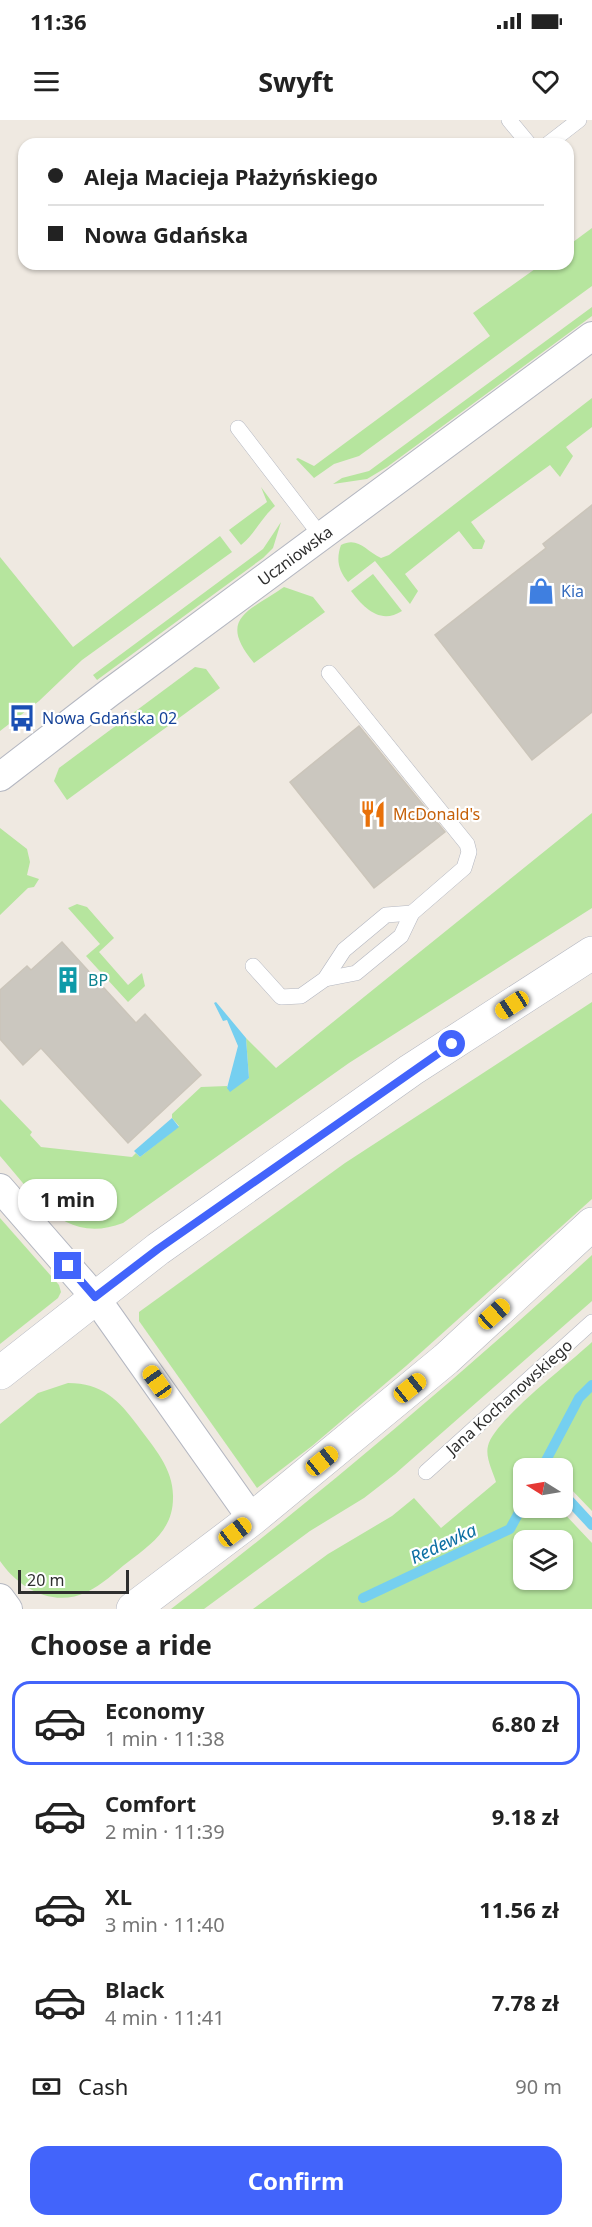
<!DOCTYPE html>
<html lang="en">
<head>
<meta charset="utf-8">
<style>
	:root { --surface:#fff; --page:#f2f2f2; --text:#222; --muted:#767676; --line:#e0e0e0; --accent:#4264fb }
	body { margin:0; font-family:"Noto Sans",sans-serif; background:var(--page); color:var(--text); height:100vh; display:flex; flex-direction:column; font-size:22px; white-space:nowrap }
	* { box-sizing:border-box; margin:0 }
	p { font-size:20px; color:var(--muted) }
	.icon { flex:none; width:33px; height:33px; fill:none; stroke:currentColor; stroke-width:2; stroke-linecap:round; stroke-linejoin:round }
	.map { position:relative; height:1489px; overflow:hidden }
	.side { display:flex; flex-direction:column; background:var(--surface); flex:1 }
	.side>* { flex:none }
	.banner { position:absolute; left:18px; top:18px; width:556px; height:132px; border-radius:18px; box-shadow:0 2px 4px #0004; display:grid; align-content:center; height:132px; padding:0 30px; background:var(--surface) }
	.needle { width:39px; rotate:281deg }
	.fabs { position:absolute; left:513px; top:1338px; display:grid; gap:12px }
	.fabs a { display:grid; place-items:center; width:60px; height:60px; border-radius:12px; background:var(--surface); box-shadow:0 2px 4px #0004; font-size:30px }
	.scale { position:absolute; left:18px; bottom:15px; width:111px; box-sizing:border-box; padding-left:6px; border:3px solid #2e2e2e; border-top:0; font-size:16px; line-height:21px; white-space:nowrap; color:#2e2e2e; -webkit-text-stroke:4px #fff; paint-order:stroke }
	.end { position:absolute; width:27px; height:27px; margin:-14px; border:8px solid #4264fb; background:#fff; box-shadow:0 0 0 3px #fff }
	.from { border-radius:50% }
	.bubble { position:absolute; height:42px; border-radius:18px; background:var(--surface); box-shadow:0 2px 4px #0004; font-size:20px; font-weight:700; line-height:42px; text-align:center }
	.car { position:absolute; width:18px; height:36px; margin:-18px -9px; border-radius:8px; box-shadow:0 0 4px 2px #0007; background:linear-gradient(#f5c518 24%,#345 0 40%,#f5c518 0 76%,#345 0 86%,#f5c518 0) }
	.banner b { display:flex; align-items:center; gap:21px; height:57px; font-size:22px }
	.banner b+b { border-top:2px solid var(--line) }
	.banner i { width:15px; height:15px; background:var(--text) }
	ul { padding:0; list-style:none }
	li { display:flex; align-items:center; gap:18px; height:84px; margin:0 12px 9px; padding:0 18px; border:3px solid transparent; border-radius:18px }
	li div { flex:1 }
	li b { display:block; font-size:22px }
	li em { font-style:normal; font-weight:700 }
	li.selected { border-color:var(--accent) }
	li>.icon { width:54px; height:54px; stroke-width:1.5 }
	h2 { padding:0 30px; font-size:27px; line-height:72px }
	.pay { display:flex; align-items:center; gap:15px; height:66px; padding:0 30px; font-size:22px }
	.pay p { margin-inline-start:auto }
	.primary-button { display:flex; gap:12px; margin-top:auto; padding:12px 30px }
	.primary-button a { flex:1; height:69px; border-radius:18px; background:var(--accent); color:#fff; font-size:24px; font-weight:700; line-height:69px; text-align:center }
	.status { display:flex; justify-content:space-between; align-items:center; height:42px; padding:0 30px; background:var(--surface); direction:ltr }
	.status svg { height:16px; fill:currentColor }
	header { display:flex; justify-content:space-between; align-items:center; height:78px; padding:0 30px; background:var(--surface); font-size:27px; font-weight:700 }
	.map>svg:first-child { display:block }
	.green { fill:#b6e59e; fill-rule:evenodd }
	.water { fill:#75cff0 }
	.lines { fill:none; stroke-linecap:round; stroke-linejoin:round }
	.stream { stroke:#75cff0; stroke-width:10 }
	.building { fill:#cbc7bf; stroke:#cbc5ba; stroke-width:1.5 }
	.service-casing { stroke:#b4b7c1; stroke-width:16 }
	.minor-casing { stroke:#b4b7c1; stroke-width:30 }
	.secondary-casing { stroke:#b4b7c1; stroke-width:34 }
	.service { stroke:#fff; stroke-width:15 }
	.minor { stroke:#fff; stroke-width:28 }
	.secondary { stroke:#fff; stroke-width:33 }
	.route { stroke:#4264fb; stroke-width:8 }
	.labels { text-anchor:middle; dominant-baseline:central; stroke-width:4.5; stroke-linejoin:round; paint-order:stroke }
	.street-label { font-size:16px; fill:#2e2e2e; stroke:#fff }
	.shop-label { font-size:16px; fill:#366cbe; stroke:#fff; text-anchor:start }
	.transit-label { font-size:16px; fill:#164399; stroke:#fff; text-anchor:start }
	.food-label { font-size:16px; fill:#c56008; stroke:#fff; text-anchor:start }
	.culture-label { font-size:16px; fill:#0d838f; stroke:#fff; text-anchor:start }
	.water-label { font-size:18px; font-style:italic; fill:#0d6fa3; stroke:#fff }
</style>
</head>
<body>
<div class="status"><b>11:36</b><svg viewBox="0 0 49 12"><path d="M0 12V9h3v3zM5 12V6h3v6zM10 12V3h3v9zM15 12V0h3v12zM26 1h20v11H26zM47 4h2v5h-2z"/></svg></div>
<header><svg class="icon" aria-label="menu" viewBox="0 0 24 24"><path d="M4 6h16M4 12h16M4 18h16"/></svg>Swyft<svg class="icon" aria-label="heart" viewBox="0 0 24 24"><path d="M12 20l-8-8c-3-5 5-10 8-4 3-6 11-1 8 4z"/></svg></header>
<div class="map">
<svg width="592" height="1489" viewBox="0 0 592 1489">
	<rect width="100%" height="100%" fill="#efe9e1"/>
	<g class="green">
		<polygon points="592,108 592,166 359,336 334,344 314,358 296,339 298,338 314,346 490,216 473,193 542,144 568,144 569,125"/>
		<polygon points="592,187 592,196 387,347 367,359 333,364 342,358 369,351"/>
		<path d="M592 278V307L566 327 573 336 560 357 550 345 471 402 485 421 482 429H473L459 411 405 454 418 471 410 484 375 441 348 462C338 450 336 439 341 425 358 416 366 431 381 438L389 435Z"/>
		<path d="M261 367 275 386C261 398 255 414 241 425L229 410 267 382Z"/>
		<polygon points="281,402 273,428 263,438 97,560 93,555 263,429"/>
		<polygon points="220,416 232,432 82,540 39,581 0,611 0,437 73,527"/>
		<path d="M373 454 402 491C380 505 364 488 351 471Z"/>
		<path d="M284 467 313 477 325 492 254 543C217 498 248 492 284 467Z"/>
		<polygon points="195,547 206,549 220,568 67,680 54,661 59,648"/>
		<path d="M592 693V788L349 943 123 1103C63 1126 35 1075 0 1036V979L32 1012 30 1015 41 1027 132 1037 136 1033 140 1037 179 1006 172 998V994L201 967 227 966V968L249 958 246 918 276 948Z"/>
		<polygon points="0,708 27,729 30,742 27,755 39,759 34,767 28,768 0,795"/>
		<polygon points="77,784 87,787 114,818 99,832 128,865 142,853 145,866 128,882 86,836 100,824 68,788"/>
		<polygon points="592,882 592,1079 406,1246 312,1326 257,1368 139,1201 139,1192 345,1043"/>
		<polygon points="0,1098 59,1165 61,1172 58,1178 0,1224"/>
		<path d="M592 1135V1181L395 1354 364 1378 310 1411 204 1489H171C317 1377 457 1259 592 1135Z"/>
		<path d="M592 1222V1391L568 1366 563 1375 562 1348H524V1388H559L592 1423V1489H253L328 1434 392 1396 414 1378 441 1408 496 1362C493 1352 485 1337 488 1326 493 1301 570 1243 592 1222ZM562 1420V1460H524V1420Z"/>
		<path d="M68 1263C102 1263 119 1280 138 1306 154 1328 174 1349 173 1378 173 1410 150 1425 128 1442 115 1452 102 1465 87 1472 54 1488 19 1469 0 1441V1304L38 1273Z"/>
	</g>
	<g class="water">
		<polygon points="216,882 246,918 249,958 230,972 227,968 238,926 227,900 223,901 214,883"/>
		<polygon points="172,998 179,1007 140,1037 134,1031"/>
	</g>
	<g class="lines">
		<g class="stream">
			<polyline points="542,1348 579,1278 592,1265"/>
			<polyline points="566,1377 592,1405"/>
			<polyline points="363,1478 510,1409 524,1383"/>
		</g>
	</g>
	<g class="building">
		<polygon points="592,385 592,592 532,640 435,515 546,428 543,424"/>
		<polygon points="359,606 445,712 374,768 290,662"/>
		<polygon points="62,822 136,903 145,894 201,955 128,1023 41,928 23,945 0,919 0,870 27,846 31,850"/>
	</g>
	<g class="lines">
		<defs>
			<g id="service">
				<polyline points="509,0 529,24"/>
				<polyline points="548,24 579,0"/>
				<polyline points="238,308 321,416"/>
				<polyline points="253,846 281,877 301,876 325,859 344,830 386,795 412,793"/>
				<polyline points="325,859 356,853 401,816 412,793 464,748 469,732 467,724 329,553"/>
				<polyline points="426,1352 592,1202"/>
			</g>
			<g id="minor">
				<path id="s1" d="M0 657 109 573 592 216"/>
				<polyline points="0,1068 95,1177 252,1399"/>
				<polyline points="0,1478 8,1489"/>
			</g>
			<g id="secondary">
				<polyline points="0,1253 158,1129 411,950 592,833"/>
				<polyline points="133,1489 252,1399 446,1239 592,1104"/>
			</g>
		</defs>
		<use href="#service" class="service-casing"/>
		<use href="#minor" class="minor-casing"/>
		<use href="#secondary" class="secondary-casing"/>
		<use href="#service" class="service"/>
		<use href="#minor" class="minor"/>
		<use href="#secondary" class="secondary"/>
	</g>
	<g class="lines">
		<polyline class="route" points="68,1146 95,1177 158,1129 452,924"/>
	</g>
	<defs>
		<symbol id="shop-bare" viewBox="-9 -9 18 18"><path d="M-5-2.5h2.3a2.7 3.5 0 0 1 5.4 0H5L5.5 6h-11ZM-1.5-2.5h3a1.5 2.3 0 0 0-3 0Z" fill="#3f7fe0" stroke="#fff" stroke-width="2.5" paint-order="stroke"/></symbol>
		<symbol id="bus-bare" viewBox="-9 -9 18 18"><path d="M-5-6H5V4H4V6H2V4H-2V6H-4V4H-5ZM-3.5-4V0h7V-4ZM-3.5 1.2v1.5H-2V1.2ZM2 1.2v1.5H3.5V1.2Z" fill="#1a4fb4" stroke="#fff" stroke-width="2.5" paint-order="stroke"/></symbol>
		<symbol id="restaurant-bare" viewBox="-9 -9 18 18"><path d="M-5-6h1v4h1v-4h1v4h1v-4h1v5L-1.5 .5V6h-2V.5L-5-1ZM5-6V6H3V1.5H1.5Q1.5-4 5-6Z" fill="#e8710a" stroke="#fff" stroke-width="2.5" paint-order="stroke"/></symbol>
		<symbol id="building-bare" viewBox="-9 -9 18 18"><path d="M-4-6H4V6H1V3H-1V6H-4ZM-2.5-4.3h1.7v1.8h-1.7ZM.8-4.3h1.7v1.8H.8ZM-2.5-1h1.7V.8h-1.7ZM.8-1h1.7V.8H.8Z" fill="#0f9aa8" stroke="#fff" stroke-width="2.5" paint-order="stroke"/></symbol>
	</defs>
	<g fill-rule="evenodd">
		<use href="#shop-bare" x="522" y="452" width="38" height="38"/>
		<use href="#bus-bare" x="3" y="579" width="38" height="38"/>
		<use href="#restaurant-bare" x="354" y="675" width="38" height="38"/>
		<use href="#building-bare" x="49" y="841" width="38" height="38"/>
	</g>
	<g class="labels">
		<g class="street-label">
			<text stroke="none"><textPath href="#s1" startOffset="369">Uczniowska</textPath></text>
			<text transform="translate(509 1277) rotate(-42)">Jana Kochanowskiego</text>
		</g>
		<g class="shop-label">
			<text x="561" y="471">Kia</text>
		</g>
		<g class="transit-label">
			<text x="42" y="598">Nowa Gdańska 02</text>
		</g>
		<g class="food-label">
			<text x="393" y="694">McDonald's</text>
		</g>
		<g class="culture-label">
			<text x="88" y="860">BP</text>
		</g>
		<g class="water-label">
			<text transform="translate(443 1423) rotate(-25)">Redewka</text>
		</g>
	</g>
</svg>
<div class="fabs">
<a><svg class="needle" viewBox="-14 -14 28 28"><path d="M0-13l5 13h-10z" fill="#e53935"/><path d="M0 13l5-13h-10z" fill="#767676"/></svg></a>
<a><svg class="icon" aria-label="layers" viewBox="0 0 24 24"><path d="M12 4l9 5-9 5-9-5zM3 14l9 5 9-5"/></svg></a>
</div>
<div class="scale">20 m</div>
<i class="end from" style="left:452px;top:924px"></i>
<i class="end" style="left:68px;top:1146px"></i>
<div class="bubble" style="left:18px;top:1059px;width:99px">1 min</div>
<i class="car" style="left:512px;top:885px;rotate:237deg"></i>
<i class="car" style="left:494px;top:1194px;rotate:48deg"></i>
<i class="car" style="left:157px;top:1262px;rotate:325deg"></i>
<i class="car" style="left:410px;top:1268px;rotate:51deg"></i>
<i class="car" style="left:322px;top:1341px;rotate:51deg"></i>
<i class="car" style="left:235px;top:1412px;rotate:53deg"></i>
<div class="banner">
<b><i class="from"></i>Aleja Macieja Płażyńskiego</b>
<b><i></i>Nowa Gdańska</b>
</div>
</div>
<section class="side">
<h2>Choose a ride</h2>
<ul>
<li class="selected"><svg class="icon" aria-label="car" viewBox="0 0 24 24"><path d="M5 17H2v-5l4-1 3-4h7l3 4 3 1v5h-3M9 17h6M6 11h13"/><circle cx="7" cy="17" r="2"/><circle cx="17" cy="17" r="2"/></svg><div><b>Economy</b><p>1 min · 11:38</p></div><em>6.80 zł</em></li>
<li><svg class="icon" aria-label="car" viewBox="0 0 24 24"><path d="M5 17H2v-5l4-1 3-4h7l3 4 3 1v5h-3M9 17h6M6 11h13"/><circle cx="7" cy="17" r="2"/><circle cx="17" cy="17" r="2"/></svg><div><b>Comfort</b><p>2 min · 11:39</p></div><em>9.18 zł</em></li>
<li><svg class="icon" aria-label="car" viewBox="0 0 24 24"><path d="M5 17H2v-5l4-1 3-4h7l3 4 3 1v5h-3M9 17h6M6 11h13"/><circle cx="7" cy="17" r="2"/><circle cx="17" cy="17" r="2"/></svg><div><b>XL</b><p>3 min · 11:40</p></div><em>11.56 zł</em></li>
<li><svg class="icon" aria-label="car" viewBox="0 0 24 24"><path d="M5 17H2v-5l4-1 3-4h7l3 4 3 1v5h-3M9 17h6M6 11h13"/><circle cx="7" cy="17" r="2"/><circle cx="17" cy="17" r="2"/></svg><div><b>Black</b><p>4 min · 11:41</p></div><em>7.78 zł</em></li>
</ul>
<div class="pay"><svg class="icon" aria-label="cash" viewBox="0 0 24 24"><path d="M3 7h18v10H3z"/><circle cx="12" cy="12" r="2"/></svg>Cash<p>90 m</p></div>
<div class="primary-button"><a>Confirm</a></div>
</section>
</body>
</html>
